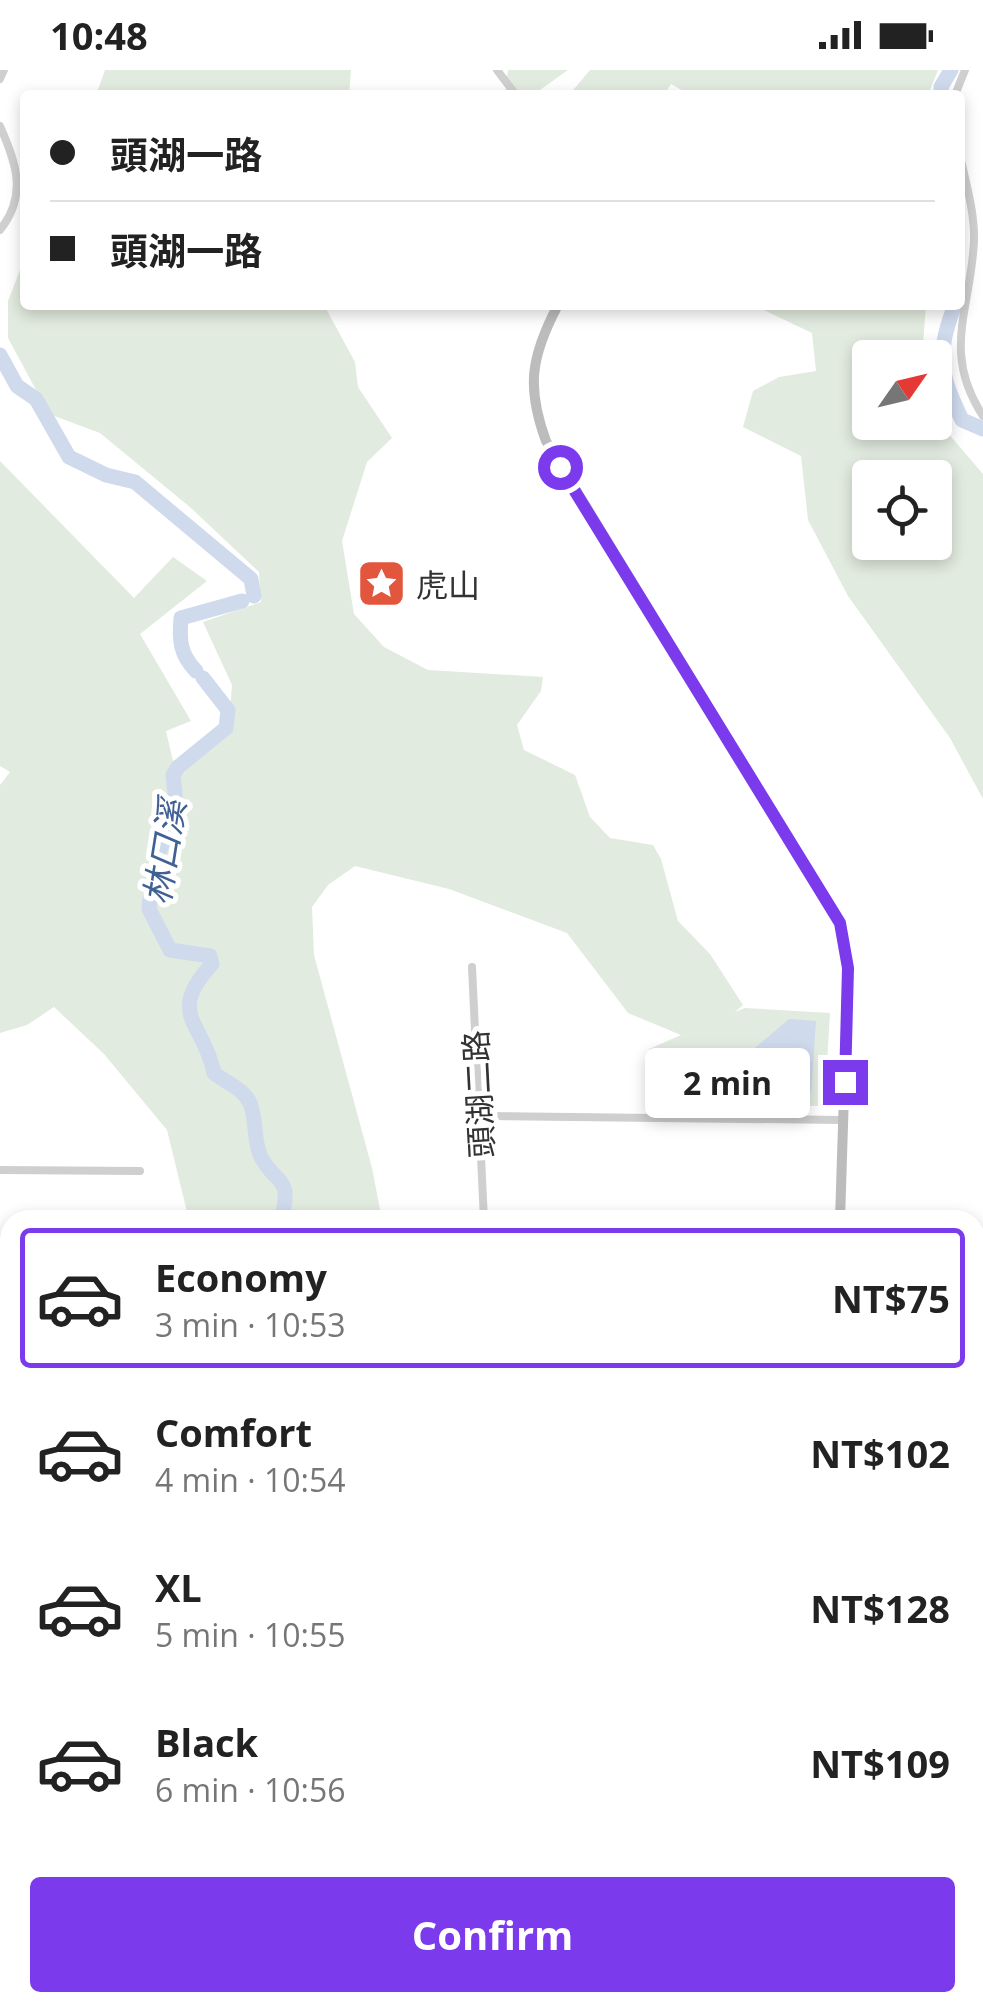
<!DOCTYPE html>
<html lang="en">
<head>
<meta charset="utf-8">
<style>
	:root { --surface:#fff; --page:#f2f2f2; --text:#222; --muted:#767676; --line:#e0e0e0; --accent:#7c3aed }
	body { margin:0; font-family:"Open Sans","Noto Sans TC",sans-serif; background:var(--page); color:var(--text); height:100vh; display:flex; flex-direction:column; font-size:38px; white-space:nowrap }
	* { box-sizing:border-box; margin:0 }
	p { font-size:32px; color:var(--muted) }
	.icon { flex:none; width:55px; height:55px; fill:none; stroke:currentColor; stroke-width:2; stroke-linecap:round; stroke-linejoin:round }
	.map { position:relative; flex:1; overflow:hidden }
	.side { position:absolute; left:0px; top:1140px; width:985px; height:802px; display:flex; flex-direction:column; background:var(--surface); border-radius:30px 30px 0 0; box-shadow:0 5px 15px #0003 }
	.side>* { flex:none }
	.hud { position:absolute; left:20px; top:20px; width:945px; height:220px; border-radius:10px; box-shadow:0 5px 15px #0003; display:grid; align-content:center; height:220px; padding:0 30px; background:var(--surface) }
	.needle { width:65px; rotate:56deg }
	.controls { position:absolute; left:852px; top:270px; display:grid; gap:20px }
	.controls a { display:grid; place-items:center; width:100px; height:100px; border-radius:10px; background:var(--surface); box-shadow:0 5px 15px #0003; font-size:50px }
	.end { position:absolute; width:45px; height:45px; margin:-22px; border:12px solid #7c3aed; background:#fff; box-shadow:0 0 0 5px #fff }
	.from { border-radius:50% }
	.bubble { position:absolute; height:70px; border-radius:10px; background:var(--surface); box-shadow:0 5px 15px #0003; font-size:32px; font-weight:700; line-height:70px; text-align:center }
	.hud b { display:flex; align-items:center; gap:35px; height:95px; font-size:38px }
	.hud b+b { border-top:2px solid var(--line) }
	.hud i { width:25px; height:25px; background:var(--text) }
	ul { padding:18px 0 0; list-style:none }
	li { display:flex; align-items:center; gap:30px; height:140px; margin:0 20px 15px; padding:0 10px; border:5px solid transparent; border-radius:10px }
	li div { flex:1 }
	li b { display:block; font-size:38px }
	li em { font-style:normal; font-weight:700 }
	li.current { border-color:var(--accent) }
	li>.icon { width:90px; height:90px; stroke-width:1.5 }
	.primary-button { display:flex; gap:20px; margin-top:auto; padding:20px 30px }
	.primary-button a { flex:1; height:115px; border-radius:10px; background:var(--accent); color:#fff; font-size:40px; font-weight:700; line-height:115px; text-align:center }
	.status { display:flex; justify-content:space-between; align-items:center; height:70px; padding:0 50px; background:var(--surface); direction:ltr }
	.status svg { height:28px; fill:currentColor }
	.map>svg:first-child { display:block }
	.green { fill:#e2ebdf; fill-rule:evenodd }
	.water { fill:#cfdaed }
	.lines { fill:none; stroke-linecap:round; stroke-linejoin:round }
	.stream { stroke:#cfdaed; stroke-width:2.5 }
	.river { stroke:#cfdaed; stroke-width:15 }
	.street { stroke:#cfcfcf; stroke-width:8 }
	.secondary { stroke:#bcbcbc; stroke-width:10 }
	.route { stroke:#7c3aed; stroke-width:12 }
	.labels { text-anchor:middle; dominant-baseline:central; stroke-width:10; stroke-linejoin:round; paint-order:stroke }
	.poi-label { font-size:32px; fill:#323232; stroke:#fff; text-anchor:start }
	.street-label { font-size:32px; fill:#323232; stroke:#fff }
	.water-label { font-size:35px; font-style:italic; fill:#416194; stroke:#fff }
</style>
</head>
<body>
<div class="status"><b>10:48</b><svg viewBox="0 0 49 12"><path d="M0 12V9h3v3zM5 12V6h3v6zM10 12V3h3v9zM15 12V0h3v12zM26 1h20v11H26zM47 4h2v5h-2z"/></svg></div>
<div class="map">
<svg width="983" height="1942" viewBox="0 0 983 1942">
	<rect width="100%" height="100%" fill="#fff"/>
	<g class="green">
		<polygon points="105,0 351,0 349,25 96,25"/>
		<polygon points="508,0 568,0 533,25 505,25"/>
		<polygon points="590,0 938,0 928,25 690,25 671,14 664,25 569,25"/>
		<polygon points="25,187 25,235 324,235 355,292 358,317 392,368 367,392 342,471 354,544 384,577 428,600 543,607 541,621 517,655 524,680 575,705 590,747 610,768 653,775 661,789 678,851 710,884 743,935 735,942 745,938 830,943 825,1029 818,1036 648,1031 649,979 681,965 628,943 567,863 449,819 355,796 328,815 312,837 314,885 372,1098 382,1150 189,1150 167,1060 104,984 54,937 27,955 0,963 0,715 10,702 0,696 0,391 134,528 173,487 207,511 140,564 191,651 166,661 173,691 228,666 232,615 203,552 261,532 259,502 191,438 100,363 49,344 8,268 8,231"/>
		<path d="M753 235H926L922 287 870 288V352H935V348L983 404V729L950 668 848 526 808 450 801 386 743 357 753 321 779 307 816 301 812 263ZM870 408H935V472H870Z"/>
		<polygon points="983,1361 983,1574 975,1571 975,1368"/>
		<polygon points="975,1586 983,1587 983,1872 978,1864 975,1865"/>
	</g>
	<polygon class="water" points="789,949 816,951 811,1023 801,1026 716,1021 717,1010"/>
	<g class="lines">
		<polyline class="stream" points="975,1571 983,1568"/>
		<g class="river">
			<polyline points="942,25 941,17 951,0"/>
			<path d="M955 235C935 285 940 304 962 350L983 359"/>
			<polyline points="0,285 17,316 36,329 69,387 106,405 135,412 251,509 254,526"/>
			<path d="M196 601C180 584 179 571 181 548L242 531"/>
			<path d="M203 608 228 640 226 658 178 697 173 705 176 733 172 754 157 786 161 807 150 828 149 839 170 880 210 886 212 894C165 945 204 952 214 1003 226 1013 243 1018 250 1033 257 1050 253 1071 261 1087 277 1117 293 1105 281 1150"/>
		</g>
		<g class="street">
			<polyline points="497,0 516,25"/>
			<polyline points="0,9 4,0"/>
			<polyline points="955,25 965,0"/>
			<path d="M0 56C16 93 28 125 0 160"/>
			<path d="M960 86C966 113 975 144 974 171 971 239 941 282 983 346"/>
			<polyline points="472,897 484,1150"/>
			<polyline points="481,1046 843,1050"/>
			<polyline points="0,1100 140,1101"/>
			<polyline points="0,1534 10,1534"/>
			<polyline points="975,1674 983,1664"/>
			<polyline points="0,1736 10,1737"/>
			<polyline points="975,1889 983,1896"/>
			<polyline points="186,1932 186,1942"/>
			<polyline points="500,1932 500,1942"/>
		</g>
		<g class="secondary">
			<path d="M558 235C531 286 526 317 546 371L840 853 848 898 840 1150"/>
			<polyline points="856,1932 859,1942"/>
		</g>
	</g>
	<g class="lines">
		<polyline class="route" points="560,397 840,853 848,898 845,1012"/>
	</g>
	<defs>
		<symbol id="sight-square" viewBox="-11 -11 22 22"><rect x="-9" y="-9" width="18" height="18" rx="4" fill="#e1563d" stroke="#fff"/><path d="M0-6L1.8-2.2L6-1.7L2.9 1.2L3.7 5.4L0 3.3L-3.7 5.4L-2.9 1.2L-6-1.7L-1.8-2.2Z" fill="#fff"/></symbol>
	</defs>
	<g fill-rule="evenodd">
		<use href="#sight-square" x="354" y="486" width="55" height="55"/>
	</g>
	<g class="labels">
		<g class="poi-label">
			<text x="416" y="514">虎山</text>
		</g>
		<g class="street-label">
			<text transform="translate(478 1024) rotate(-93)">頭湖二路</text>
		</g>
		<g class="water-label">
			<text transform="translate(164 782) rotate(-81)">林口溪</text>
		</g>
	</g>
</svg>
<div class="controls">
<a><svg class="needle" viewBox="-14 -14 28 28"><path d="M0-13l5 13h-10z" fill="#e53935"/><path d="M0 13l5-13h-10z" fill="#767676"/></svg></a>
<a><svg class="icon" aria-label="locate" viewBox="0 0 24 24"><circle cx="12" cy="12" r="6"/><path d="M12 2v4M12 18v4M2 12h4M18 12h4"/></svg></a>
</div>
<i class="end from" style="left:560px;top:397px"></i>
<i class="end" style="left:845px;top:1012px"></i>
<div class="bubble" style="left:645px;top:978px;width:165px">2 min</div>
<div class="hud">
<b><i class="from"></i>頭湖一路</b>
<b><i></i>頭湖一路</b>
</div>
<section class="side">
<ul>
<li class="current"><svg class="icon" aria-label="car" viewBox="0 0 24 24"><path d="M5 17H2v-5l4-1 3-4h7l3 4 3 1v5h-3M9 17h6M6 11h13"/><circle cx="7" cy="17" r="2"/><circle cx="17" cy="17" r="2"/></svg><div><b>Economy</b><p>3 min · 10:53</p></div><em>NT$75</em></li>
<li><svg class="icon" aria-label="car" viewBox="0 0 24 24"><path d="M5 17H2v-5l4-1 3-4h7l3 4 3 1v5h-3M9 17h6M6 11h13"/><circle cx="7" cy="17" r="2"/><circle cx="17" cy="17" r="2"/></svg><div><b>Comfort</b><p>4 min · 10:54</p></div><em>NT$102</em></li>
<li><svg class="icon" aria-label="car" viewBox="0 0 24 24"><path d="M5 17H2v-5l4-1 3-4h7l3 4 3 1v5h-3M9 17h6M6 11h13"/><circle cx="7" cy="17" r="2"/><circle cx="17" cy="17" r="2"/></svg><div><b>XL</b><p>5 min · 10:55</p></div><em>NT$128</em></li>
<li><svg class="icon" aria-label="car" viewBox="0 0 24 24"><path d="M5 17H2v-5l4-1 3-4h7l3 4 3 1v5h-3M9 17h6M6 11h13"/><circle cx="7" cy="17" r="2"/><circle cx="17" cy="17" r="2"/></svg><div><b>Black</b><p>6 min · 10:56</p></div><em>NT$109</em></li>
</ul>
<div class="primary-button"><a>Confirm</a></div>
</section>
</div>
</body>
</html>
